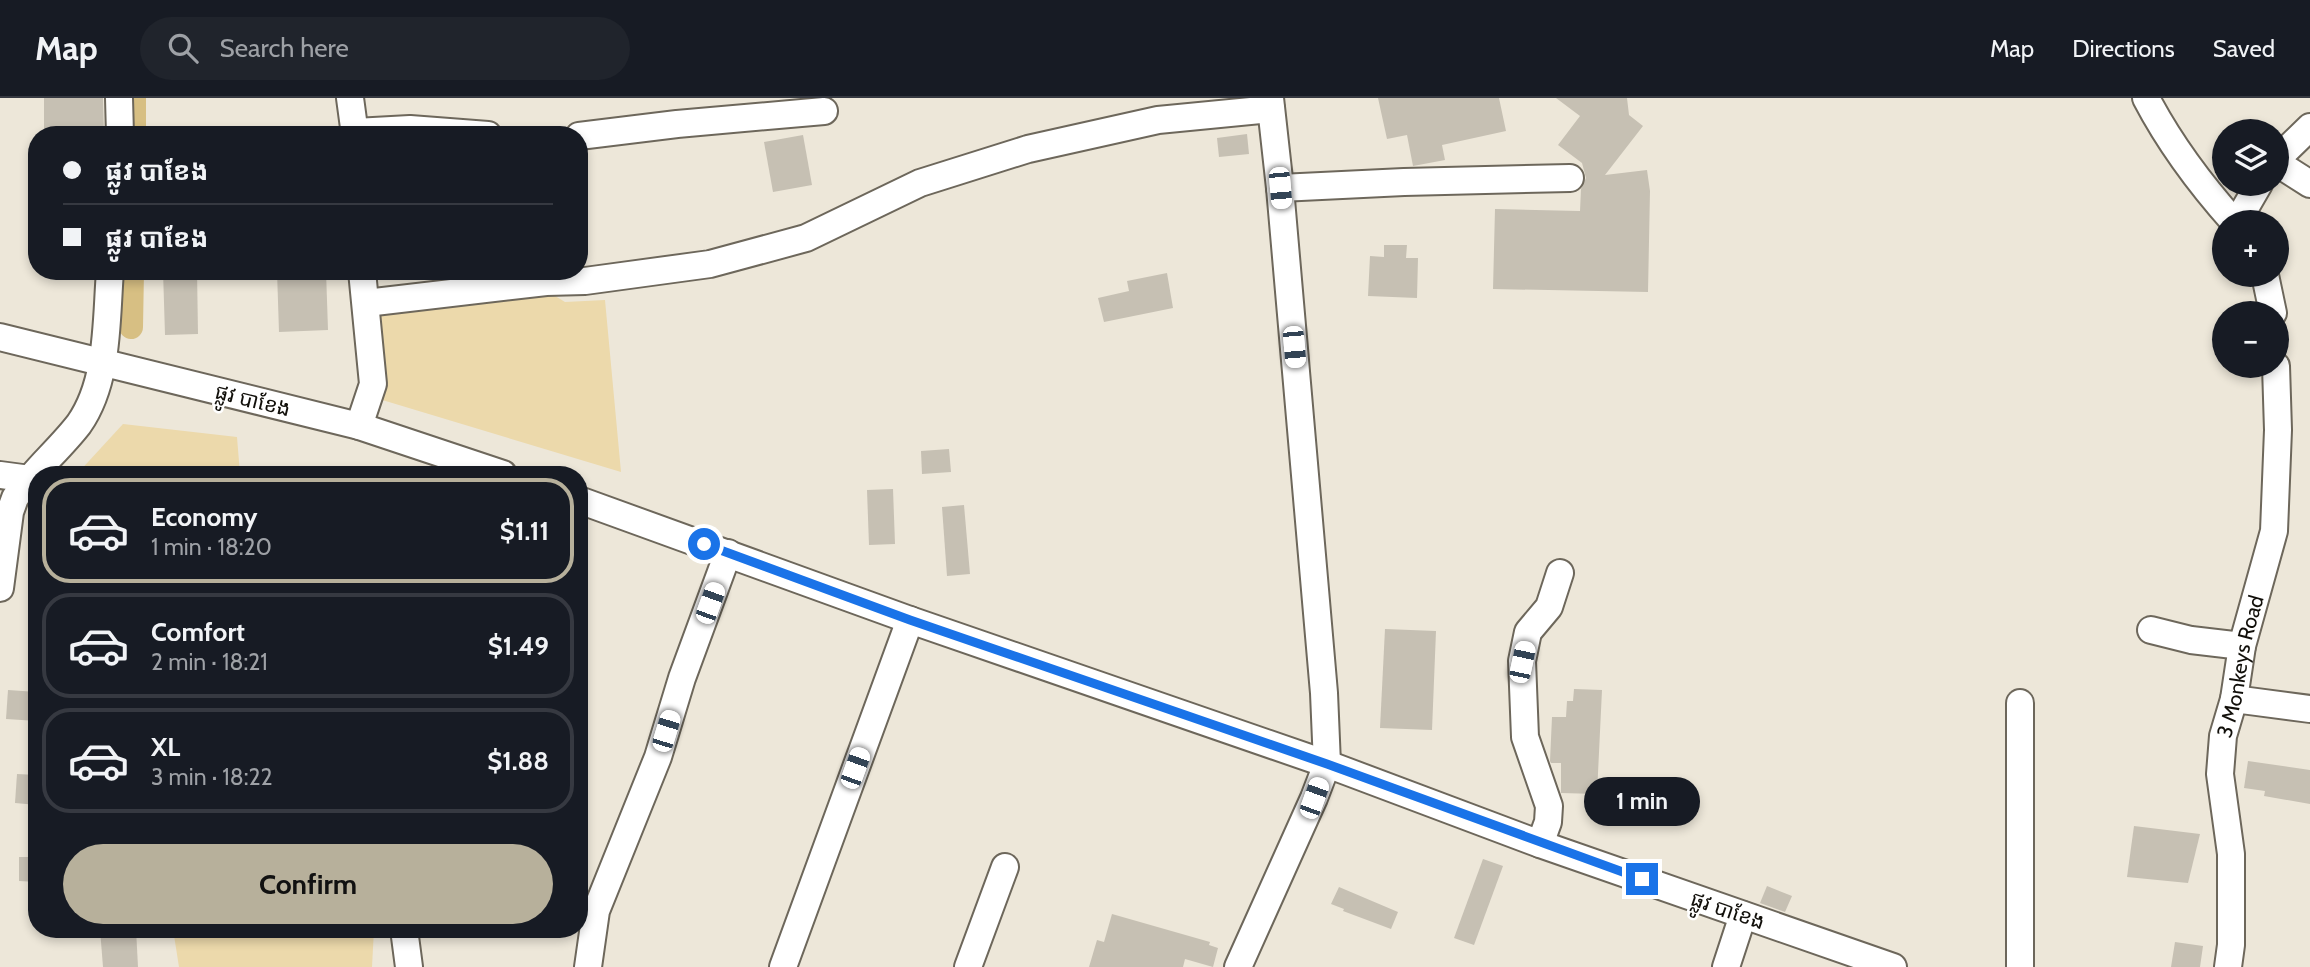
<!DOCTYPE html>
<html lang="en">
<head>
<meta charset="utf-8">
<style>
	:root { --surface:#171b24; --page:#20242c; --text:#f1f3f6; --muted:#9ea1a6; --line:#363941; --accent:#b7b09b }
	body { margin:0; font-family:Cabin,"Noto Sans Khmer",sans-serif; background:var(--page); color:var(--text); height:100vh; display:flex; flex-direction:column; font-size:26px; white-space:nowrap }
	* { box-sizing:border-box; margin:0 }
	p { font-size:23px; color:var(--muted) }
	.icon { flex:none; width:38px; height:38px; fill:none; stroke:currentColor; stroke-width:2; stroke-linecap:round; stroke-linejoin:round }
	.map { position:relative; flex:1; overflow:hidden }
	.details { position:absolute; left:28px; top:368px; width:560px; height:472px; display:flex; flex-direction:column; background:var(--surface); border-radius:28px; box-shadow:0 4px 10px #0003 }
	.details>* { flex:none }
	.top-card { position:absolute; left:28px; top:28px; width:560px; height:154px; border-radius:28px; box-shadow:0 4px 10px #0003; display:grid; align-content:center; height:154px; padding:0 35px; background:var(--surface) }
	.controls { position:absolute; left:2212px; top:21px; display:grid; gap:14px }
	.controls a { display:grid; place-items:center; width:77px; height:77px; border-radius:50%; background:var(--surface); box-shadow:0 4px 10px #0003; font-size:35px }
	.end { position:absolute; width:32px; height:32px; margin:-16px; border:9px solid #1a73e8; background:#fff; box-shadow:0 0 0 4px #fff }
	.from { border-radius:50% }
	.bubble { position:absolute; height:49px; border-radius:24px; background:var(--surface); box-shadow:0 4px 10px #0003; font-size:23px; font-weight:700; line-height:49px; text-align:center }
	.car { position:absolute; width:21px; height:42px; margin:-21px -10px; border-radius:9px; box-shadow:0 0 5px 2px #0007; background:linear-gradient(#fff 24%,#345 0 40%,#fff 0 76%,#345 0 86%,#fff 0) }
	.top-card b { display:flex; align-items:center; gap:24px; height:66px; font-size:26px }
	.top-card b+b { border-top:2px solid var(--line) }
	.top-card i { width:18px; height:18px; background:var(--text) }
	ul { padding:12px 0 0; list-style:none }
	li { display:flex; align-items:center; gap:21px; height:105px; margin:0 14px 10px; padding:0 21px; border:4px solid var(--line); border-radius:28px }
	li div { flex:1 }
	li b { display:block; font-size:26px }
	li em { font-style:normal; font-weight:700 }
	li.active { border-color:var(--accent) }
	li>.icon { width:63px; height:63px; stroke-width:1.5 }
	.action { display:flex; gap:14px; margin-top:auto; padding:14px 35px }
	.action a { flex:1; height:80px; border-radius:42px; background:var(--accent); color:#111; font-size:28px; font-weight:700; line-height:80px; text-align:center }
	header { display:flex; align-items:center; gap:42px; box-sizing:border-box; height:98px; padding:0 35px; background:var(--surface); border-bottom:2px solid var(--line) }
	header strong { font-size:33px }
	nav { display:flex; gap:38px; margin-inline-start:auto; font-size:24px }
	.search { width:490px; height:63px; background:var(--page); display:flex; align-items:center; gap:18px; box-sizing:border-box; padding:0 24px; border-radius:38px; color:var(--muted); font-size:26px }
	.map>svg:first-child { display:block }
	.green { fill:#ecd9ab }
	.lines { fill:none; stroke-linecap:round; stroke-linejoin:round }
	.canal { stroke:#d7bf83; stroke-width:24 }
	.building { fill:#c6c0b3 }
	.minor-casing { stroke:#6d675b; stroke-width:30 }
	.minor { stroke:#fff; stroke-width:26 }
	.route { stroke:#1a73e8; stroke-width:9 }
	.labels { text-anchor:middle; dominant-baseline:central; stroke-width:5; stroke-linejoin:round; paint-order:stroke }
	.street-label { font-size:21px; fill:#110f0a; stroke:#fff }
</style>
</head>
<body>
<header>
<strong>Map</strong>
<div class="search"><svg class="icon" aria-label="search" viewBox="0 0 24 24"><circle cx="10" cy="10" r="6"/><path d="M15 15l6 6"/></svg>Search here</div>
<nav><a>Map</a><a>Directions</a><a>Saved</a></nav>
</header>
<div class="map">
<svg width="2310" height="869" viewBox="0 0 2310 869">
	<rect width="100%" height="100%" fill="#ede7d9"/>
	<g class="green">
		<polygon points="547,193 565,204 605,202 621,374 379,301 374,212"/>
		<polygon points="123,326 237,339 240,376 77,376"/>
		<polygon points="173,831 374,831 372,869 179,869"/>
	</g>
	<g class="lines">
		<g class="canal">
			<polyline points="134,37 134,0"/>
			<polyline points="131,229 132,173"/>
		</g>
	</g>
	<g class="building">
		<polygon points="44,0 103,0 104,37 75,37 75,31 44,31"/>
		<polygon points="1378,0 1499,0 1506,33 1442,47 1445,62 1413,68 1407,37 1387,41"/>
		<polygon points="1556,0 1627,0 1629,17 1643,28 1605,77 1647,72 1650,93 1648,194 1493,191 1495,111 1580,113 1581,91 1586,80 1582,65 1558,47 1580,18"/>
		<polygon points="1247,36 1249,56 1219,59 1217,40"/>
		<polygon points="803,37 812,87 773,94 764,44"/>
		<polygon points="1384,147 1407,147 1406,160 1418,160 1417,200 1368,198 1370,158 1384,159"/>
		<polygon points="163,173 197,173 198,236 165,237"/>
		<polygon points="277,173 326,173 328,232 279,234"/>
		<polygon points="1167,175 1173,210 1104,224 1098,200 1129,193 1127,183"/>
		<polygon points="949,351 951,374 922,376 921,353"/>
		<polygon points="893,391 895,446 869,447 867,392"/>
		<polygon points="964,407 970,476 947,478 942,409"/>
		<polygon points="1385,531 1436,533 1432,632 1380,630"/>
		<polygon points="1574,591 1602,592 1597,696 1561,695 1561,665 1551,665 1550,663 1552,619 1566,619 1567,603 1573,603"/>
		<polygon points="8,592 37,594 37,623 6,621"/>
		<polygon points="2248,663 2310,672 2310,706 2264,698 2265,693 2244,690"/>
		<polygon points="17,676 37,677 37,707 15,705"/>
		<polygon points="2134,728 2200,736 2188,785 2127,779"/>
		<polygon points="19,759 37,759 37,784 19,783"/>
		<polygon points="1483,761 1503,768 1474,847 1454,840"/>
		<polygon points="1767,788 1792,798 1785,814 1760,805"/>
		<polygon points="1339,789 1398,814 1391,831 1343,813 1344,811 1331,806"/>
		<polygon points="1112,816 1210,844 1209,847 1218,850 1213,869 1185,861 1183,869 1089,869 1097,842 1104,844"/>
		<polygon points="100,831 136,831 138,869 103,869"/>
		<polygon points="2175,844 2203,848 2200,869 2171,869"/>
	</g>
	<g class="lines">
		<defs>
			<g id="minor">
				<polyline points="119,0 120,37"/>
				<polyline points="350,0 355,37"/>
				<path d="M2146 0C2170 46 2200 86 2234 124"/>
				<polyline points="355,34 410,31 488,37"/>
				<polyline points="579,38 677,26 824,13"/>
				<polyline points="2277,61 2310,29"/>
				<polyline points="2277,65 2310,86"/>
				<polyline points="1280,90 1404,84 1570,80"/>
				<polyline points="2237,124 2259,86"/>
				<polyline points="2265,177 2273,215"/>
				<polyline points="366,205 546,184 585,183 710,166 806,140 920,85 1028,51 1158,22 1271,11"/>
				<polyline points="0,239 359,328 503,376"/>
				<polyline points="359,328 373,286 362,173"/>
				<polyline points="0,377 30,381"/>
				<polyline points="579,402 910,522 1327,666 1540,746 1893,869"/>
				<path d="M0 490 10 414 15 400C33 373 59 352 79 326 109 283 106 223 110 173"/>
				<polyline points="2151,532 2191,542 2242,548"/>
				<polyline points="2234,601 2310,611"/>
				<polyline points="2020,605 2020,869"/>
				<polyline points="1540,746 1548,724 1549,708 1525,639 1522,563 1528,534 1549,509 1560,475"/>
				<polyline points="404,831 409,869"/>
				<polyline points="588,869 596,813 658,659 682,580 728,455"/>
				<polyline points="783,869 910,522"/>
				<polyline points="968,869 1005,769"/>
				<polyline points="1238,869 1314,700 1327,666 1324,595 1280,90 1270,0"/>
				<polyline points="1726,869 1743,817"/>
				<path id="s1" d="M2228 869 2231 847V756L2220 676 2223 638 2234 601 2242 548 2274 433 2278 332 2276 268"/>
			</g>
		</defs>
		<use href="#minor" class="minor-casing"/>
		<use href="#minor" class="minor"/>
	</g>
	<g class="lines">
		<polyline class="route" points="704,446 910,522 1327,666 1642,781"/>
	</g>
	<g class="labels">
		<g class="street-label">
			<text transform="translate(253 302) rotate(14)">ផ្លូវ បាខែង</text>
			<text stroke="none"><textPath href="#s1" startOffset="304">3 Monkeys Road</textPath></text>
			<text transform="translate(1728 812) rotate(19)">ផ្លូវ បាខែង</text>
		</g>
	</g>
</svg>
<div class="controls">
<a><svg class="icon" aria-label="layers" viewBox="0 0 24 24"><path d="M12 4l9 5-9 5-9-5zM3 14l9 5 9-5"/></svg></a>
<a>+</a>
<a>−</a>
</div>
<i class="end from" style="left:704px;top:446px"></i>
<i class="end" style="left:1642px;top:781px"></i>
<div class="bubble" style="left:1584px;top:679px;width:116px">1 min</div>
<i class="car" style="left:1280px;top:90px;rotate:175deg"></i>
<i class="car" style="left:1294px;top:249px;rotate:175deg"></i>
<i class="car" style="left:710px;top:505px;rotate:20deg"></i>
<i class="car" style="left:1522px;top:564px;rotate:12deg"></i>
<i class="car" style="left:666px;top:633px;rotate:17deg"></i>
<i class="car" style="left:855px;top:670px;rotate:20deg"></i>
<i class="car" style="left:1314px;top:700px;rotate:20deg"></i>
<div class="top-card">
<b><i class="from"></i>ផ្លូវ បាខែង</b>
<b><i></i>ផ្លូវ បាខែង</b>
</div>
<section class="details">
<ul>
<li class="active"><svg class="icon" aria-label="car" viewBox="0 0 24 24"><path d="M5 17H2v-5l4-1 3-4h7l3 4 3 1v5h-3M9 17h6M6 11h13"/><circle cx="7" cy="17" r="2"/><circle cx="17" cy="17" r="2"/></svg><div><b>Economy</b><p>1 min · 18:20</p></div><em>$1.11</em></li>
<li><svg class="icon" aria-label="car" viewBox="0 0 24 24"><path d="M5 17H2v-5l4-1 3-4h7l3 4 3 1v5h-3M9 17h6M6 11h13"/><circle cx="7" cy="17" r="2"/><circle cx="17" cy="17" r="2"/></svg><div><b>Comfort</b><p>2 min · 18:21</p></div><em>$1.49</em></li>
<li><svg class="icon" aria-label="car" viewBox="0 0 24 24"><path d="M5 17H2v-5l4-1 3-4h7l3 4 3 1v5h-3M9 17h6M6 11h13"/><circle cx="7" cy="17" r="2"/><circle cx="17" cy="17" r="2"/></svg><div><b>XL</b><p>3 min · 18:22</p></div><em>$1.88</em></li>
</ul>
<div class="action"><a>Confirm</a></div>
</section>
</div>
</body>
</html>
